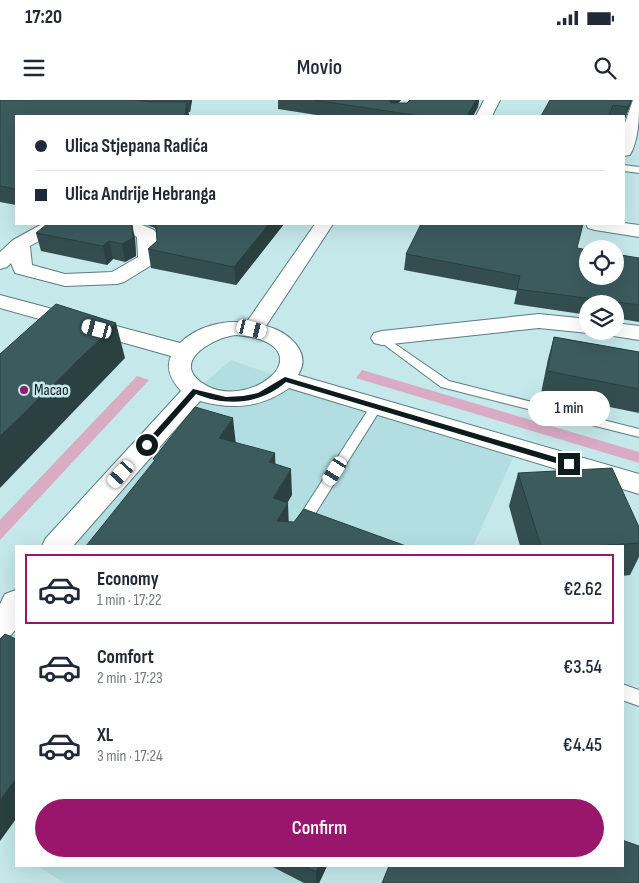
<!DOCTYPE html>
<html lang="en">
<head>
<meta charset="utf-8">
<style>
	:root { --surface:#fff; --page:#f6f6f7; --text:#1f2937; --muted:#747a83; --line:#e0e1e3; --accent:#99166c }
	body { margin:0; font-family:"Sofia Sans Condensed",sans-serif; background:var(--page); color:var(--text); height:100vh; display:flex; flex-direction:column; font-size:19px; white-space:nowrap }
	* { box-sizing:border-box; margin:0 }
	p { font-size:16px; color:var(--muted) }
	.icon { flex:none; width:28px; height:28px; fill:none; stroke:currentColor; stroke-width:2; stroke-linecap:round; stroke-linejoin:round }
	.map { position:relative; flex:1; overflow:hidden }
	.drawer { position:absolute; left:15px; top:445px; width:609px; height:322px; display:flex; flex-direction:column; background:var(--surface); border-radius:0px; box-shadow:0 5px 20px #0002 }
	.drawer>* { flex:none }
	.hud { position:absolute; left:15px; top:15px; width:610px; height:110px; border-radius:0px; box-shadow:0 5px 20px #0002; display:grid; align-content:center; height:110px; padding:0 20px; background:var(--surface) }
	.fabs { position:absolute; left:579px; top:140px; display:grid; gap:10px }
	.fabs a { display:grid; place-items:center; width:45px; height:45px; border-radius:50%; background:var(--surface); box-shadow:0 5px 20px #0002; font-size:25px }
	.end { position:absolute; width:22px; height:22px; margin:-11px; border:6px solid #0e1b1c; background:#fff; box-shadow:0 0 0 2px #fff }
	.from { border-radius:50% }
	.bubble { position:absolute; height:35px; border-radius:18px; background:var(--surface); box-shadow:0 5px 20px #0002; font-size:16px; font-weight:600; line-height:35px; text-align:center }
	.car { position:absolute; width:15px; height:30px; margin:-15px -8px; border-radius:6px; box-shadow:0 0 4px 1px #0007; background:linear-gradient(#fff 24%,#345 0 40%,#fff 0 76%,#345 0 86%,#fff 0) }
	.hud b { display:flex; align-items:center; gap:18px; height:48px; font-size:19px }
	.hud b+b { border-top:1px solid var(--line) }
	.hud i { width:12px; height:12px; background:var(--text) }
	ul { padding:9px 0 0; list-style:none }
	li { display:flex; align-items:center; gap:15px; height:70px; margin:0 10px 8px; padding:0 10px; border:2px solid transparent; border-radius:0px }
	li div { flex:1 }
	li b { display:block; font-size:19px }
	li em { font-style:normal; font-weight:600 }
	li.selected { border-color:var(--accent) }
	li>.icon { width:45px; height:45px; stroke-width:1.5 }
	.primary-button { display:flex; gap:10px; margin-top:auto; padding:10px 20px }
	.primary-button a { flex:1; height:58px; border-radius:30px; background:var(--accent); color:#fff; font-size:20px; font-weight:600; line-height:58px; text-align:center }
	.status { display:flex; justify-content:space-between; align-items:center; height:35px; padding:0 25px; background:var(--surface); direction:ltr }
	.status svg { height:14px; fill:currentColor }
	header { display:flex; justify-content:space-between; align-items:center; height:65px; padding:0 20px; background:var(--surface); font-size:22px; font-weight:600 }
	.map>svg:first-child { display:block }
	.built { fill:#b2dee1 }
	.green { fill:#d9acc3 }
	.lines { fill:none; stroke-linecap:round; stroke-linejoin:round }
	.service-casing { stroke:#5c7c7e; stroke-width:2 }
	.minor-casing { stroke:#5c7c7e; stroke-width:2 }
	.service { fill:#fff; fill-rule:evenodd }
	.minor { fill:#fff; fill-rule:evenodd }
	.wall { fill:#344e50 }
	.shaded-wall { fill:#2a4041 }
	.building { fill:#3c5b5d; stroke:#2a4041 }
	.route { fill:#0e1b1c }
	.poi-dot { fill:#99166c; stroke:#c5e8ea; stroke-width:2 }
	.labels { text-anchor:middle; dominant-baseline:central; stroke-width:5; stroke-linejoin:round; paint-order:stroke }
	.poi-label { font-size:16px; fill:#0e1b1c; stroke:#c5e8ea; text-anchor:start }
</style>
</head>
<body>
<div class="status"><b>17:20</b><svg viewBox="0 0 49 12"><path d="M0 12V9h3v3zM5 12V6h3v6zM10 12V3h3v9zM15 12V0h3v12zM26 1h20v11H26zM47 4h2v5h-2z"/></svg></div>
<header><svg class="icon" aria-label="menu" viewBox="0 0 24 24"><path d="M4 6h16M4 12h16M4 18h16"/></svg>Movio<svg class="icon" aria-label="search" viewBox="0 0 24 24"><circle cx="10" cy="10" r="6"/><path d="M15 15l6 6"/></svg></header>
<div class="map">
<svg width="639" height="783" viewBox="0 0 639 783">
	<rect width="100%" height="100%" fill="#c5e8ea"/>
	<g class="built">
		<polygon points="231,260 285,279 517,349 473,446 56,446 195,291"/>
		<polygon points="38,766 327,766 319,783 64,783"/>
	</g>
	<g class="green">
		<polygon points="362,270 639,352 639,363 356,278"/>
		<polygon points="137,276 149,280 0,440 0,420"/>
	</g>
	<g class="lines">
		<defs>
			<g id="service">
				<polygon points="624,65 639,67 639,73 624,71"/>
				<polygon points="382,235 449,281 639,329 639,337 441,287 378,240 376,238 378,236"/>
				<polygon points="376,303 382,307 295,446 280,446 372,304"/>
				<polygon points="622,584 639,590 639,606 622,600"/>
			</g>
			<g id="minor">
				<polygon points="484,0 500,0 492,16 476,16"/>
				<path d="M633 0H639C639 18 639 39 630 55L624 56V26Z"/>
				<polygon points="624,123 639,125 639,137 595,130 588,128 586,124"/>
				<polygon points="42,124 64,124 62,128 30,146 32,165 65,174 112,172 138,157 137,137 118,128 116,124 140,124 154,130 157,134 158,159 155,163 124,182 117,184 65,186 15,173 11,163 7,167 0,169 0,152 13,140"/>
				<path d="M315 124H333L266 226C287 231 313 252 298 275L639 374V394L289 288C261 308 232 310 200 301L73 446H42L46 438 181 291C172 281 165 269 171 256L0 208V195L180 243C196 227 224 219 246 223ZM236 235C243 236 252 236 259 239 314 258 249 308 207 286 167 264 211 238 236 235Z"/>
				<polygon points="539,214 588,219 588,231 594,231 588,233 539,228 382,245 374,243 371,238 374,233 382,231"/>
				<polygon points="615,223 639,226 639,240 607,235 605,231 615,231"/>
				<polygon points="16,490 16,529 11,535 0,539 0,504 5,494"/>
			</g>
		</defs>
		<use href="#service" class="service-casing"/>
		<use href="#minor" class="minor-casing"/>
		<use href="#service" class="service"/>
		<use href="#minor" class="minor"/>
	</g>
	<g class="wall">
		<polygon points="0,0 192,0 190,12 188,12 189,16 16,16 16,105 0,102"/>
		<polygon points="278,0 401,0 398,3 407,3 410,0 479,0 478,7 473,16 323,16 278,9"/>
		<polygon points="632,0 624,21 624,16 541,16"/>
		<polygon points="144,124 284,124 236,185 151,168 148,149 157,141 156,131 155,128"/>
		<polygon points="36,133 135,138 136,156 125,162 113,159 107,165 41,151"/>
		<polygon points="406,154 639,158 639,222 615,218 615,204 588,204 588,215 514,204 517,191 404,170"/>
		<polygon points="554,237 639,252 639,313 541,293 548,259"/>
		<polygon points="518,373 639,427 639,457 630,475 622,476 622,446 520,446 509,406"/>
		<polygon points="271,766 327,766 319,783 304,783"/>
	</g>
	<g class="shaded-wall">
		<polygon points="189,0 192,0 190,12"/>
		<polygon points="390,0 401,0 391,12 389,1"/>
		<polygon points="476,0 479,0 478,7 473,16 467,16"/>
		<polygon points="631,0 632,0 624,21 628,7"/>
		<polygon points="187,2 189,16 185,16"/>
		<polygon points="132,124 135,138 136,156 125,162 122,144"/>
		<polygon points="269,124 284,124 236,185 234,167"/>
		<polygon points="109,141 113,159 107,165 103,146"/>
		<polygon points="116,223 125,258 0,388 0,336"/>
		<polygon points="233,318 236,345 219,338"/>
		<polygon points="275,353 276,380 269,362"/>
		<polygon points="291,369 292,395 275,424 273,398"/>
		<polygon points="288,403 289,429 277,421"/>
		<polygon points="16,678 16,719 0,741 0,700"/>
		<polygon points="319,766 327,766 319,783 316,783 316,772"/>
	</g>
	<g class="building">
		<polygon points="0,0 138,0 151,2 187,2 185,16 16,16 16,89 0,86"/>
		<polygon points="314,0 390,0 389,1 391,3 407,3 410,0 476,0 467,16 420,16"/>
		<polygon points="550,0 631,0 628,7 613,5 609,15 607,15 606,16 541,16"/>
		<polygon points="47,124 132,124 133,138 122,144 109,141 103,146 36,133"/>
		<polygon points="156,124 269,124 234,167 148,149 157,141"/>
		<polygon points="421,124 583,124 577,148 588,150 588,176 615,176 615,154 639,158 639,205 517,189 520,176 406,154"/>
		<polygon points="56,204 116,223 0,336 0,254"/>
		<polygon points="554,237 639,252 639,289 547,271"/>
		<polygon points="195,307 233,318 219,338 275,353 269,362 291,369 273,398 288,403 277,421 294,422 304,409 406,446 86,446 155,360 153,359"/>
		<polygon points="612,368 639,427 639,443 593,446 541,446 518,373"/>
		<polygon points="5,534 16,539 16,678 0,700 0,539"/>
		<polygon points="622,740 639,746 639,783 382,783 389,766 622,766"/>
		<polygon points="304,766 319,766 316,772"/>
	</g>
	<path class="route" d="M285 277 572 362 573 364 569 367 286 282C261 304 227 307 196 294L149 347H147L143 345 193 289 226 297 243 296 258 293Z"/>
	<circle class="poi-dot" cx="24" cy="290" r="5"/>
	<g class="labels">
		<g class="poi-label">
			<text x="34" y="290">Macao</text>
		</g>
	</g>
</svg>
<div class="fabs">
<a><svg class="icon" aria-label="locate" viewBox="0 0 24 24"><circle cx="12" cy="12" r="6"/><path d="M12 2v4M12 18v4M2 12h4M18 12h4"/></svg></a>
<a><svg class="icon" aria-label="layers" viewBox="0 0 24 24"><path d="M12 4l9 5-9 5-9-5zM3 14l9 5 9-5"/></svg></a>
</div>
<i class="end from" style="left:147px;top:345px"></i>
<i class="end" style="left:569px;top:364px"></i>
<div class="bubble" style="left:528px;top:291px;width:82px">1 min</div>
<i class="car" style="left:97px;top:229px;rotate:285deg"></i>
<i class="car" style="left:252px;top:229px;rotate:104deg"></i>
<i class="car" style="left:335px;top:371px;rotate:212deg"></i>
<i class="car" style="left:121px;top:374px;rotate:222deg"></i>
<div class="hud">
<b><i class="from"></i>Ulica Stjepana Radića</b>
<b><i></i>Ulica Andrije Hebranga</b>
</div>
<section class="drawer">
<ul>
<li class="selected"><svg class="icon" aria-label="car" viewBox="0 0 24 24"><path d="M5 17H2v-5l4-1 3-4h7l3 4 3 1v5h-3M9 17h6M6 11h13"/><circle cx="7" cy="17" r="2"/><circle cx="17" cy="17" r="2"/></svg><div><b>Economy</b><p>1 min · 17:22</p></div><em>€2.62</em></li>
<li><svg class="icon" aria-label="car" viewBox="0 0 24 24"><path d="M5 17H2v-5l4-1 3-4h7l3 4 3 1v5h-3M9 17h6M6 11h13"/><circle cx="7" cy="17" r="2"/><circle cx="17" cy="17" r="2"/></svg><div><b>Comfort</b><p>2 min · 17:23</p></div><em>€3.54</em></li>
<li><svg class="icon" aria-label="car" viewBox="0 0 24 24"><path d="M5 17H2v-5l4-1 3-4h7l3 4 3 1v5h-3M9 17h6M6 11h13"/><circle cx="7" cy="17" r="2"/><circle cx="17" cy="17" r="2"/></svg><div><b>XL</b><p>3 min · 17:24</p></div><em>€4.45</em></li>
</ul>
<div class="primary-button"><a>Confirm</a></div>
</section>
</div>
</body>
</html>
